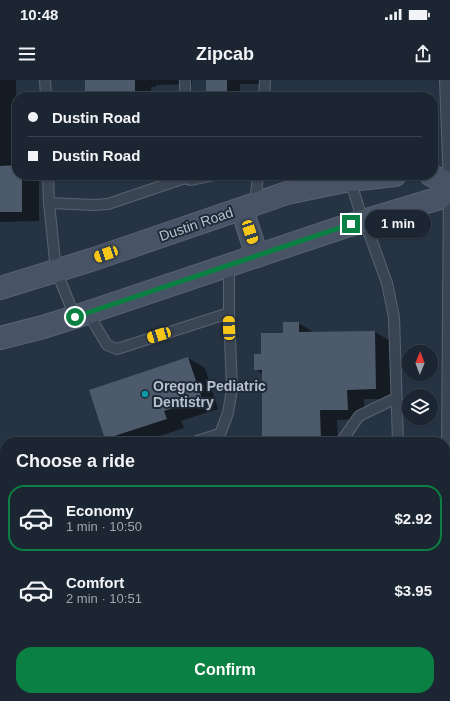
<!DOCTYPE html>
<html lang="en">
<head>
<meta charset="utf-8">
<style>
	:root { --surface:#1c2632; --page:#29323e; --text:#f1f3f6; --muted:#a0a5ac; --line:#3a434d; --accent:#0b8043 }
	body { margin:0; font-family:Helvetica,sans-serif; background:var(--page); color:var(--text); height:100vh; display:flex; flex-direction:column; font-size:15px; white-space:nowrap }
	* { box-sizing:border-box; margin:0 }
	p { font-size:13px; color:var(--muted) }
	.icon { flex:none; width:22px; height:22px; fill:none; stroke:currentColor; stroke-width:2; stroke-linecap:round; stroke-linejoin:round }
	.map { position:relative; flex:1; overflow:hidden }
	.sheet { position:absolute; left:0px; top:357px; width:450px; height:264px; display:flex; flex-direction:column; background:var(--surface); border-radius:16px 16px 0 0; box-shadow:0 1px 3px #0004,0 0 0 1px var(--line) }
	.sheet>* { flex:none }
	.banner { position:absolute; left:12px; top:12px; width:426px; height:88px; border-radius:16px; box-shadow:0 1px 3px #0004,0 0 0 1px var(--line); display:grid; align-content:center; height:88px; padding:0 16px; background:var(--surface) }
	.needle { width:26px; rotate:1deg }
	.fabs { position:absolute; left:402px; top:265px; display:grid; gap:8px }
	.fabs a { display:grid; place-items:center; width:36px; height:36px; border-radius:50%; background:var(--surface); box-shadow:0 1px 3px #0004,0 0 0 1px var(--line); font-size:20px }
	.end { position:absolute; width:18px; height:18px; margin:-9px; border:5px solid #0b8043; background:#fff; box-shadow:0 0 0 2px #fff }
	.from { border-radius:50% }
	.bubble { position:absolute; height:28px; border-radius:14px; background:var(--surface); box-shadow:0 1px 3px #0004,0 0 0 1px var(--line); font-size:13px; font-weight:800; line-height:28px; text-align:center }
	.car { position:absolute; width:12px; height:24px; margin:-12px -6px; border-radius:5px; box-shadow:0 0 3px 1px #0007; background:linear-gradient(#f5c518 24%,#345 0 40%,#f5c518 0 76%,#345 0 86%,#f5c518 0) }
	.banner b { display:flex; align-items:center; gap:14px; height:38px; font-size:15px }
	.banner b+b { border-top:1px solid var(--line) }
	.banner i { width:10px; height:10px; background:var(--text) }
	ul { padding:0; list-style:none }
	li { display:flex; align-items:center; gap:12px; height:66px; margin:0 8px 6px; padding:0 8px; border:2px solid transparent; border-radius:16px }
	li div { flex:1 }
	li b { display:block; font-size:15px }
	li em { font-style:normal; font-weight:800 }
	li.on { border-color:var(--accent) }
	li>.icon { width:36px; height:36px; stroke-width:1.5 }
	h2 { padding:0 16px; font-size:18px; line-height:48px }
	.primary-button { display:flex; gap:8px; margin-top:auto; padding:8px 16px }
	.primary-button a { flex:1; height:46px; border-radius:16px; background:var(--accent); color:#fff; font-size:16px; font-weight:800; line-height:46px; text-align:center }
	.status { display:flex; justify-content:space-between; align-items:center; height:28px; padding:0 20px; background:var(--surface); direction:ltr }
	.status svg { height:11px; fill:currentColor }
	header { display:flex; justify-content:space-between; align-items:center; height:52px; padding:0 16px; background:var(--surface); font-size:18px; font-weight:800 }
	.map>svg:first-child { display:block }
	.shadow { fill:#0007 }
	.building { fill:#4c5a6c }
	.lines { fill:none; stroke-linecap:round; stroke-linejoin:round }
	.lane-casing { stroke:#586370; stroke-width:12 }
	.secondary-casing { stroke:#586370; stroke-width:24 }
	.lane { stroke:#3a4553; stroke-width:10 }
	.secondary { stroke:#485466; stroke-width:22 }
	.route { stroke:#0b8043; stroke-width:5 }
	.culture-dot { fill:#0f9aa8; stroke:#1f2a38; stroke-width:1.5 }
	.labels { text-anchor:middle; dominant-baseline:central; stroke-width:4; stroke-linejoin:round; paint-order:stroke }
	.street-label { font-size:14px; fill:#b7c0cc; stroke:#1f2a38 }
	.poi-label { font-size:14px; font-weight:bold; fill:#b7c0cc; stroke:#1f2a38; text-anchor:start }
</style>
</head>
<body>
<div class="status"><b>10:48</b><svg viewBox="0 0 49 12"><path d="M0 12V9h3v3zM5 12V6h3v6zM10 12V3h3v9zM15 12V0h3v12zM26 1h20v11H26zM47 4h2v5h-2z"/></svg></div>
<header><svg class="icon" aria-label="menu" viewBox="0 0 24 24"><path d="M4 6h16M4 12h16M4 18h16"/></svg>Zipcab<svg class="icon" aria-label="share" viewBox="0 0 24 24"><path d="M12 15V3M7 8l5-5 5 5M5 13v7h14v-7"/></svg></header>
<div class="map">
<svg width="450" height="621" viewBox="0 0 450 621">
	<rect width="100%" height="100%" fill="#263343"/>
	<g class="shadow">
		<polygon points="0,0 16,0 17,95 36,95 39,96 39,141 0,142"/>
		<polygon points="86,0 192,0 192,4 156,5 156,7 151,7 151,17 86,17"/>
		<polygon points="207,0 263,0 263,4 240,4 240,17 207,17"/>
		<polygon points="100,95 156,95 156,96 103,96"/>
		<polygon points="298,243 315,253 375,252 392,262 393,319 364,319 365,339 337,340 338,362 263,362 263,294 255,289 262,275 284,254"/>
		<polygon points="188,278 205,288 218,329 181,341 184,348 142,362 113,362 106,358"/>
	</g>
	<g class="building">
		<rect x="85" y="0" width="50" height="17"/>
		<rect x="206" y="0" width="21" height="17"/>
		<polygon points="17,85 17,95 22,95 22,132 0,132 0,86"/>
		<polygon points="283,242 299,242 299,252 375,251 376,309 347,310 348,330 320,330 321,362 262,362 262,290 254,290 254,274 261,274 261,253 283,253"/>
		<polygon points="188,277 202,319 164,331 167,339 105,359 89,310"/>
	</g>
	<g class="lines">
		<defs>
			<g id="lane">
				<polyline points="45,0 46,17"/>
				<polyline points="185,0 185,17"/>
				<polyline points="445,0 449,105 447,366 450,372"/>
				<polyline points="264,17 265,0"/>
				<polyline points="48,95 49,123 56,190 75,237"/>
				<polyline points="185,95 185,98 191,100 214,95"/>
				<polyline points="350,100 363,141 370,156 387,203 394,237 398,362"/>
				<polyline points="49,123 94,125 108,124 185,98"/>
				<polyline points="255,124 258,95"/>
				<polyline points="88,233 107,265 117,269 229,233 229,186"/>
				<polyline points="194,362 219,354"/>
				<polyline points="217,362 228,333 232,309 229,233"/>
				<polyline points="341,362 359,336 396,318"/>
			</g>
			<g id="secondary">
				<polyline points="431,95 450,105"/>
				<polyline points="242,129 257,176"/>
				<polyline points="0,208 91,180 287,113 350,100 395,95"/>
				<polyline points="0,258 43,247 75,237 340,148 440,118 449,105"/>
			</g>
		</defs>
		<use href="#lane" class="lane-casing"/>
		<use href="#secondary" class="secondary-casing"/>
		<use href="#lane" class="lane"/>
		<use href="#secondary" class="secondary"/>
	</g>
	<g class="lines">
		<polyline class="route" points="75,237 351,144"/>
	</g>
	<circle class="culture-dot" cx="145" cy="314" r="4"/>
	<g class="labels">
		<g class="street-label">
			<text transform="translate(196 144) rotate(-19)">Dustin Road</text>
		</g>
		<g class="poi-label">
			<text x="153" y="306">Oregon Pediatric<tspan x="153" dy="16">Dentistry</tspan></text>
		</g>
	</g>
</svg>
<div class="fabs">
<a><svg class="needle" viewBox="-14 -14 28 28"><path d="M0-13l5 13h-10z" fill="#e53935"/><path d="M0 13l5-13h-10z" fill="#a0a5ac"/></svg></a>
<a><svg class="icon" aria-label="layers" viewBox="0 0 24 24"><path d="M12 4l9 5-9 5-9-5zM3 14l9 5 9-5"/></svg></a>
</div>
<i class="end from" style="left:75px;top:237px"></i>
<i class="end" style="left:351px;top:144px"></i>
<div class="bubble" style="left:365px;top:130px;width:66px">1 min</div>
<i class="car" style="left:250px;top:152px;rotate:162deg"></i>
<i class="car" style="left:106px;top:174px;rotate:251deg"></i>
<i class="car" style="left:229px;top:248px;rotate:358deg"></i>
<i class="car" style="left:159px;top:255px;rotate:253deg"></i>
<div class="banner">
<b><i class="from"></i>Dustin Road</b>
<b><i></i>Dustin Road</b>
</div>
<section class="sheet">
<h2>Choose a ride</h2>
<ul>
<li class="on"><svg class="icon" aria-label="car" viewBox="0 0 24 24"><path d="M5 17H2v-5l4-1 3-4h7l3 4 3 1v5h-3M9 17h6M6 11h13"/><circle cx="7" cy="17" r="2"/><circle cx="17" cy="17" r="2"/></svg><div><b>Economy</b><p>1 min · 10:50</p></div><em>$2.92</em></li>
<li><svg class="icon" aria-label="car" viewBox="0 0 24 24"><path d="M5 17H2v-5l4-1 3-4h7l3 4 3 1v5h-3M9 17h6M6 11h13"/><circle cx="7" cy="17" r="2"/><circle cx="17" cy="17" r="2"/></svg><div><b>Comfort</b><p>2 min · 10:51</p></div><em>$3.95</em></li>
</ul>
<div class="primary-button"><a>Confirm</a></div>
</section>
</div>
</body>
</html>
